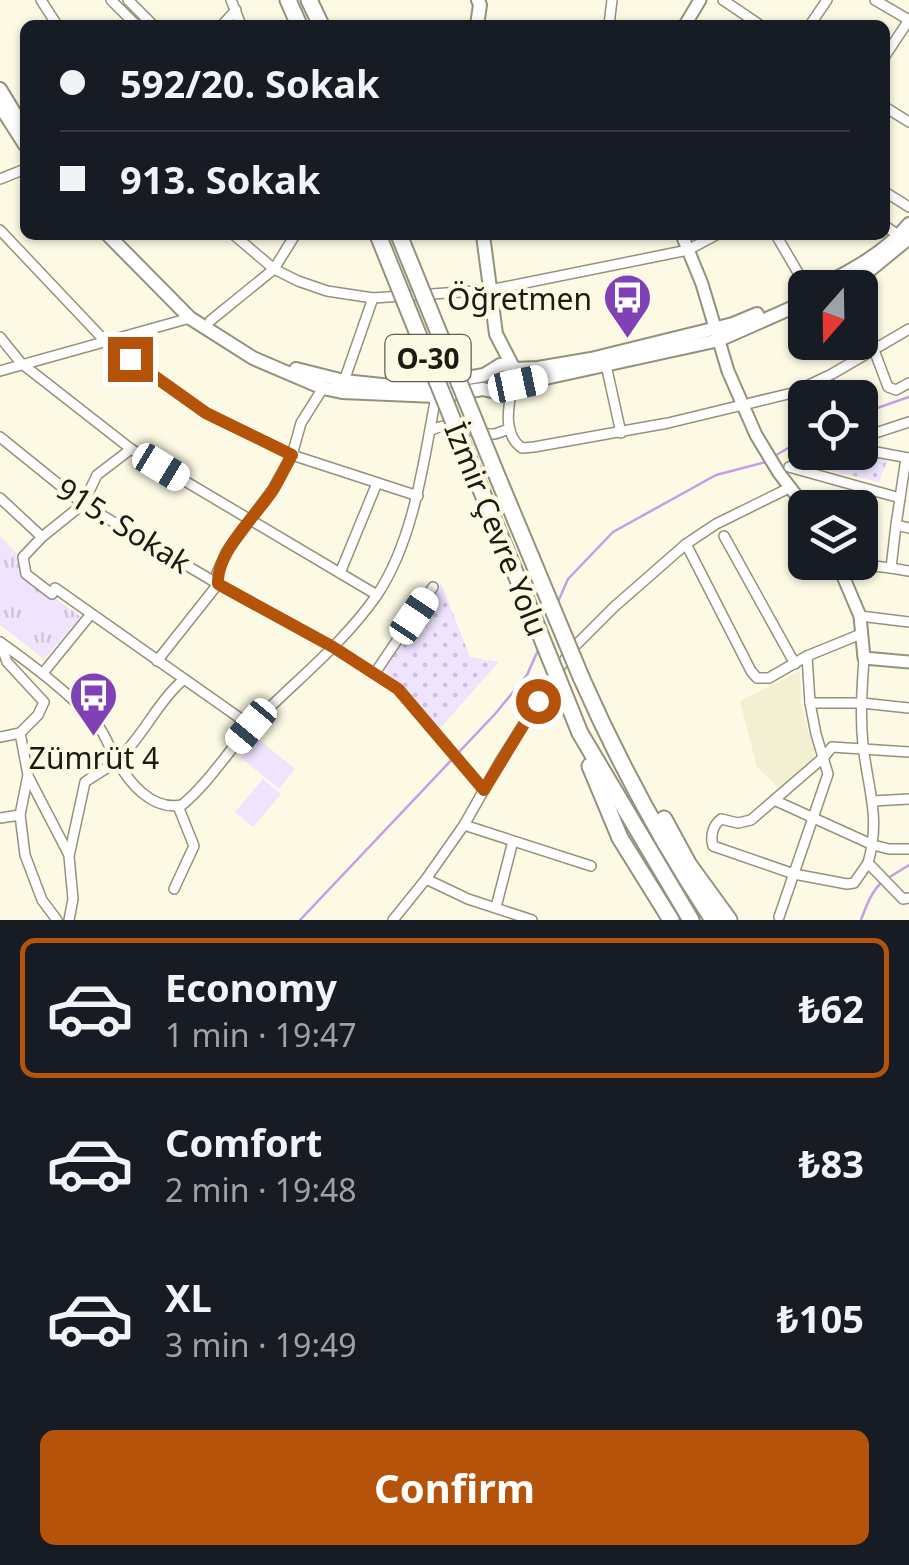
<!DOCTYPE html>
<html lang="en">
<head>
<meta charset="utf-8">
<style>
	:root { --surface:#171b24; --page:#242831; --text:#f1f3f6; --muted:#9ea1a6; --line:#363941; --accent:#b45309 }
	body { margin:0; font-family:"Noto Sans",sans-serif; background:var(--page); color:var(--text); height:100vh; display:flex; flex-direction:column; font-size:38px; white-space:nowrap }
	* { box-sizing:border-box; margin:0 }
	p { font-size:32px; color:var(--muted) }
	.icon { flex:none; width:55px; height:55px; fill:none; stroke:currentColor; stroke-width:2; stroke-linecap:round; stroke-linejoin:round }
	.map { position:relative; height:920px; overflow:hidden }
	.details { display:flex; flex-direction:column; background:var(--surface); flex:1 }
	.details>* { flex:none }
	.hud { position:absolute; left:20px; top:20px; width:870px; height:220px; border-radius:15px; box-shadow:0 2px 8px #0004; display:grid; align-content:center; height:220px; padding:0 40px; background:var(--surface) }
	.needle { width:65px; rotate:200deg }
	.tools { position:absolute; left:788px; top:270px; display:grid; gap:20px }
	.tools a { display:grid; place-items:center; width:90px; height:90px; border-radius:15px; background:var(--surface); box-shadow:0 2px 8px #0004; font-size:50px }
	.end { position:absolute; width:45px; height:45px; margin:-22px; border:12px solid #b45309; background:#fff; box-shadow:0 0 0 5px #fff }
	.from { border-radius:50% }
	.car { position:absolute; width:30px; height:60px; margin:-30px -15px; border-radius:12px; box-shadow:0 0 8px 2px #0007; background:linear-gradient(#fff 24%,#345 0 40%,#fff 0 76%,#345 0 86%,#fff 0) }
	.hud b { display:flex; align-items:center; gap:35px; height:95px; font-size:38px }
	.hud b+b { border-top:2px solid var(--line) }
	.hud i { width:25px; height:25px; background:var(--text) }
	ul { padding:18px 0 0; list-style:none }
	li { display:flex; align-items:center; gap:30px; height:140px; margin:0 20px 15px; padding:0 20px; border:5px solid transparent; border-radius:15px }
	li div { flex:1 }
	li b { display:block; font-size:38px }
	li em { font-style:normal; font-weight:700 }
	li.current { border-color:var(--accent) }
	li>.icon { width:90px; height:90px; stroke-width:1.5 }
	.action { display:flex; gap:20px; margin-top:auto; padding:20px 40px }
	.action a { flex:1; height:115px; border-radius:15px; background:var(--accent); color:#fff; font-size:40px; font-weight:700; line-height:115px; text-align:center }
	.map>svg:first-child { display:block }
	.built { fill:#f3efd2 }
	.grass { fill:url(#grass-tufts) }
	.park { fill:url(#park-dots) }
	.pitch { fill:#efe3fe }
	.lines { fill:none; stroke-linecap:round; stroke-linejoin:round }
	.stream { stroke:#c1a0e7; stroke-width:2.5 }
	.minor-casing { stroke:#94927e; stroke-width:12 }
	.tertiary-casing { stroke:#94927e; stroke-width:15 }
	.secondary-casing { stroke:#94927e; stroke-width:16 }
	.motorway-casing { stroke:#94927e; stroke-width:19 }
	.minor { stroke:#fff; stroke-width:9 }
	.tertiary { stroke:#fff; stroke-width:11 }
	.secondary { stroke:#fff; stroke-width:12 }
	.motorway { stroke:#fff; stroke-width:15 }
	.motorway-bridge-casing { stroke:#94927e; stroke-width:19; stroke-linecap:butt }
	.motorway-bridge { stroke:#fff; stroke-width:15 }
	.route { stroke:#b45309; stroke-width:12 }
	.labels { text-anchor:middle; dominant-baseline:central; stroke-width:9; stroke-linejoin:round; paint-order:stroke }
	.shield { fill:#fcf9e4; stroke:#5e5d52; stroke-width:2.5 }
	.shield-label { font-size:28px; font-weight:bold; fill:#1b1a13 }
	.poi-label { font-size:30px; fill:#1b1a13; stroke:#fcf9e4; text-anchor:end }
	.street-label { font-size:30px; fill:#1b1a13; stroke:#fcf9e4 }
</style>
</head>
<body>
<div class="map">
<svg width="909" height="920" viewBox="0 0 909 920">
	<defs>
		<pattern id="grass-tufts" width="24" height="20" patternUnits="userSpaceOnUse" patternTransform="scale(2.5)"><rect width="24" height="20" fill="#efe3fe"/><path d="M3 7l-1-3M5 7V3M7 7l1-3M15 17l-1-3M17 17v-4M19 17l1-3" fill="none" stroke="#ccc2d9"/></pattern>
		<pattern id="park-dots" width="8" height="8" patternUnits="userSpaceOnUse" patternTransform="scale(2.5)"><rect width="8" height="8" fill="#efe3fe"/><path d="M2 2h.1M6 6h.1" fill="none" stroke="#ccc2d9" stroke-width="1.8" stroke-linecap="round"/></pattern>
	</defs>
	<rect width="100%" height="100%" fill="#fcf9e4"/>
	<polygon class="built" points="800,671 801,704 816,758 779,788 757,767 740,701"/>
	<polygon class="grass" points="0,536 18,555 25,576 81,617 44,659 0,625"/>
	<g class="park">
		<polygon points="838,453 857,453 888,459 879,482 810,466"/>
		<polygon points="441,583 470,657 499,662 440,728 383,669"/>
	</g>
	<g class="pitch">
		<polygon points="257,738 295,769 279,789 241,758"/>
		<polygon points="263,779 281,794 253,827 235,812"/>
	</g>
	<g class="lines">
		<g class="stream">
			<polyline points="860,414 909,397"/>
			<polyline points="773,457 805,438"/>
			<polyline points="557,604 568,579 613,532 716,475 766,462"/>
			<polyline points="888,878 909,865"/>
			<polyline points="300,920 495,714 527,675 539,648"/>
			<path d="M861 920C866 907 871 892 882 882"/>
		</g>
		<defs>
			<g id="minor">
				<polyline points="41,0 57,25"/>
				<polyline points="111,0 136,25"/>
				<polyline points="128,0 153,25"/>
				<polyline points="231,0 241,25"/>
				<polyline points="723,0 760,25"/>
				<polyline points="875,0 909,20"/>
				<polyline points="222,25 236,10"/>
				<polyline points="609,25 612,0"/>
				<polyline points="810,25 827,0"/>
				<polyline points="885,56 909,20"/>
				<polyline points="885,107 909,122"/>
				<polyline points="0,179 25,169"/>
				<polyline points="885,192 909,207"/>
				<polyline points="885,226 898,235"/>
				<polyline points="0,230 105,341 206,413 292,455 418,496"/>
				<polyline points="234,235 274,269 298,281 327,291 373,298 490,290 688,250 716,235"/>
				<polyline points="776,235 807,288"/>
				<polyline points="210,321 274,269 295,235"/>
				<polyline points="860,327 874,350 888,387 896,390 909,383"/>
				<polyline points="0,337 21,363 131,449 377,595"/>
				<polyline points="606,365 621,433"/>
				<polyline points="0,371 190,318"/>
				<polyline points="344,381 373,298"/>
				<path d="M512 387C508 408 503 435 522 448L534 447 668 423 792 393 832 374 909 329"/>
				<path d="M430 431C453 417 470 435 494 434 496 434 508 429 510 429"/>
				<polyline points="0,437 83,504 218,584 333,647 398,689 484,790"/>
				<polyline points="860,438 909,422"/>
				<polyline points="131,449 97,475 83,504 42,537 23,557 26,574 52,594 55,588 251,726"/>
				<polyline points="860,449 909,458"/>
				<polyline points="789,467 900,498"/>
				<polyline points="790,467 819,452"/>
				<polyline points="0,498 42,537"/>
				<polyline points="896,525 906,458"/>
				<polyline points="724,536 795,664"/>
				<polyline points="686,544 751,671 757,678 769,678 807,656 861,634"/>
				<polyline points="839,562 891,568 896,525 909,528"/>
				<polyline points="891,568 909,571"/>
				<polyline points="340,573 377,483"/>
				<polyline points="860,616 909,622"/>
				<path d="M0 642C35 667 68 692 97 724 105 734 109 747 116 759 129 783 152 811 182 805 210 782 229 749 254 723 295 681 343 644 377 595 414 540 424 460 436 396L435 392"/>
				<polyline points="0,642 7,662 44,702 38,715 20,733 28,775 20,815 25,855 42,900 57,920"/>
				<path d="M864 658C862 687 860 716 863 745 868 790 881 817 868 863L903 899 909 898"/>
				<polyline points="157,661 218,584 217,573 227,551 273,489 292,455 301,423 323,388"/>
				<polyline points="43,673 91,614"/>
				<polyline points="375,673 433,587"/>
				<polyline points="810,703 862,703 909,708"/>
				<polyline points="0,737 20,733"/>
				<polyline points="29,778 68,853"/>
				<polyline points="774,800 873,845 889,849 909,849"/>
				<polyline points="873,801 909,799"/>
				<polyline points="0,818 20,815"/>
				<polyline points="464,825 591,866"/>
				<path d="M868 863 854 883 847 884 794 874 713 846C710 836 713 825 721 819L738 823 751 820 824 757 832 747 909 752"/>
				<polyline points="426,879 468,899 532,920"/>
				<polyline points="174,889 194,846 178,806"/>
				<polyline points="496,907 513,841"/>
				<polyline points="779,917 828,774 816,734 810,703 807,656"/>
				<path d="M69 920 73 899 69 856 85 782C95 775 108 768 118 760 143 736 157 703 183 680"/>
				<polyline points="393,920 426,879 464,825 501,760 571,650 614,607 686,544 716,524 789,488"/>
			</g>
			<g id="tertiary">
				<polyline points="685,25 700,0"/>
				<polyline points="682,235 702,284 728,371 756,435 779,473 806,508"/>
				<polyline points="837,562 860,616 864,658 909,662"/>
			</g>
			<g id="secondary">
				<polyline points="477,25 480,5 478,0"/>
				<polyline points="0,89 25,130"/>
				<polyline points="0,106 25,145"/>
				<polyline points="108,235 190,318 253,358 323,388 342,392 436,396 483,389 500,393 507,392 518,384 719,340 805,302"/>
				<polyline points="483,235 496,334 513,367"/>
				<path d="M817 288C851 271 885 253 909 224"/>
				<polyline points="838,288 860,278 909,238"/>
				<polyline points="296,369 344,381 401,387 433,384 484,375 500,365 507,365 514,369 538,368 591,359 733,324 757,314"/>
			</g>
			<g id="motorway">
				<polyline points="288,0 299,25"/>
				<polyline points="309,0 321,25"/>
				<polyline points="498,478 531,557"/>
				<polyline points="477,480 530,609"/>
				<path d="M581 677C618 761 662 843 713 920"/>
				<polyline points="580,733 691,920"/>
				<polyline points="590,766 620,838 671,920"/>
				<polyline points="664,819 689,865 729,920"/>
			</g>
		</defs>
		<use href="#minor" class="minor-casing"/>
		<use href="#tertiary" class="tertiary-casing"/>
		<use href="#secondary" class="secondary-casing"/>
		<use href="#motorway" class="motorway-casing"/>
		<use href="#minor" class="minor"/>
		<use href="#tertiary" class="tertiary"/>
		<use href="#secondary" class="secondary"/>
		<use href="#motorway" class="motorway"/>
		<defs>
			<g id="motorway-bridge">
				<polyline points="378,235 477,480"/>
				<polyline points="399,235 498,478"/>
				<polyline points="531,557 581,677"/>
				<polyline points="530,609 580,733"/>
			</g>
		</defs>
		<use href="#motorway-bridge" class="motorway-bridge-casing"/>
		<use href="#motorway-bridge" class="motorway-bridge"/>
	</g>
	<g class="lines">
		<path class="route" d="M130 359 206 413 292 455C285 467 280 479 273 490 256 516 216 552 218 584L333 647 398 689 484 790 538 701"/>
	</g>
	<defs>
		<symbol id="bus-pin" viewBox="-11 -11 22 30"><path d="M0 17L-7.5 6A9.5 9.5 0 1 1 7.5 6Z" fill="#8041b7" stroke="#fcf9e4"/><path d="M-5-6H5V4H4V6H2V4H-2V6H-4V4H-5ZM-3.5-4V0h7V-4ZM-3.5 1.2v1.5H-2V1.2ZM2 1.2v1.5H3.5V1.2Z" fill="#fff"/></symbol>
	</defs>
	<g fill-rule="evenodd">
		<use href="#bus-pin" x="600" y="270" width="55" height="75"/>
		<use href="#bus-pin" x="66" y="668" width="55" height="75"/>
	</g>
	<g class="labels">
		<rect class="shield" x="385.5" y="335" width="85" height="46" rx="8"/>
		<g class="shield-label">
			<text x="428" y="358">O-30</text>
		</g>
		<g class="poi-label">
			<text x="592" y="298">Öğretmen</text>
			<text x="94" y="757" text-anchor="middle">Zümrüt 4</text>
		</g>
		<g class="street-label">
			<text transform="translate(124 525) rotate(32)">915. Sokak</text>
			<text transform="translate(497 529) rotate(68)">İzmir Çevre Yolu</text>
		</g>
	</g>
</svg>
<div class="tools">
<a><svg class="needle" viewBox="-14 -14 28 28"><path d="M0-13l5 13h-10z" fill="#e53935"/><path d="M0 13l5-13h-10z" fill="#9ea1a6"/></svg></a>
<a><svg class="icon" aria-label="locate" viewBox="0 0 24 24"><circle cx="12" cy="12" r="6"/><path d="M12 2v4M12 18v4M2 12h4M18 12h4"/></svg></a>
<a><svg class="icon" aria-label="layers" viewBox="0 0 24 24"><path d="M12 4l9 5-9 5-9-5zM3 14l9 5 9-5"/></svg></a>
</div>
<i class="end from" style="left:538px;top:701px"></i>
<i class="end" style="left:130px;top:359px"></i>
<i class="car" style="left:518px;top:384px;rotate:78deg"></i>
<i class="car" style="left:161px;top:467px;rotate:121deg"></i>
<i class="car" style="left:414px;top:616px;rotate:34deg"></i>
<i class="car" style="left:251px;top:726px;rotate:220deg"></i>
<div class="hud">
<b><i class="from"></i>592/20. Sokak</b>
<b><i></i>913. Sokak</b>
</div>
</div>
<section class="details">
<ul>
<li class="current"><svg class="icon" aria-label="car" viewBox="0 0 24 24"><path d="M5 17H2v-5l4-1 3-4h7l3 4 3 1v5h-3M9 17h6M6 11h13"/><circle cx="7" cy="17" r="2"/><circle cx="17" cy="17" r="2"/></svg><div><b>Economy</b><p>1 min · 19:47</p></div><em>₺62</em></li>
<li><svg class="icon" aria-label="car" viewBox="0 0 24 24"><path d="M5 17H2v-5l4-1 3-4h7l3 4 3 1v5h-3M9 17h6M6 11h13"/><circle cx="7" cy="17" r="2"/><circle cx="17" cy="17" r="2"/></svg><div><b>Comfort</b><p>2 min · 19:48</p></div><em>₺83</em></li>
<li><svg class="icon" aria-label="car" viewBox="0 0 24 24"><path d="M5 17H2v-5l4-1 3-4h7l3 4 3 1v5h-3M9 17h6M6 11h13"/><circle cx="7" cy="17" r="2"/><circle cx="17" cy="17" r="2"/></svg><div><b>XL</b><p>3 min · 19:49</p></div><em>₺105</em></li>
</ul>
<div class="action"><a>Confirm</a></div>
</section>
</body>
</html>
